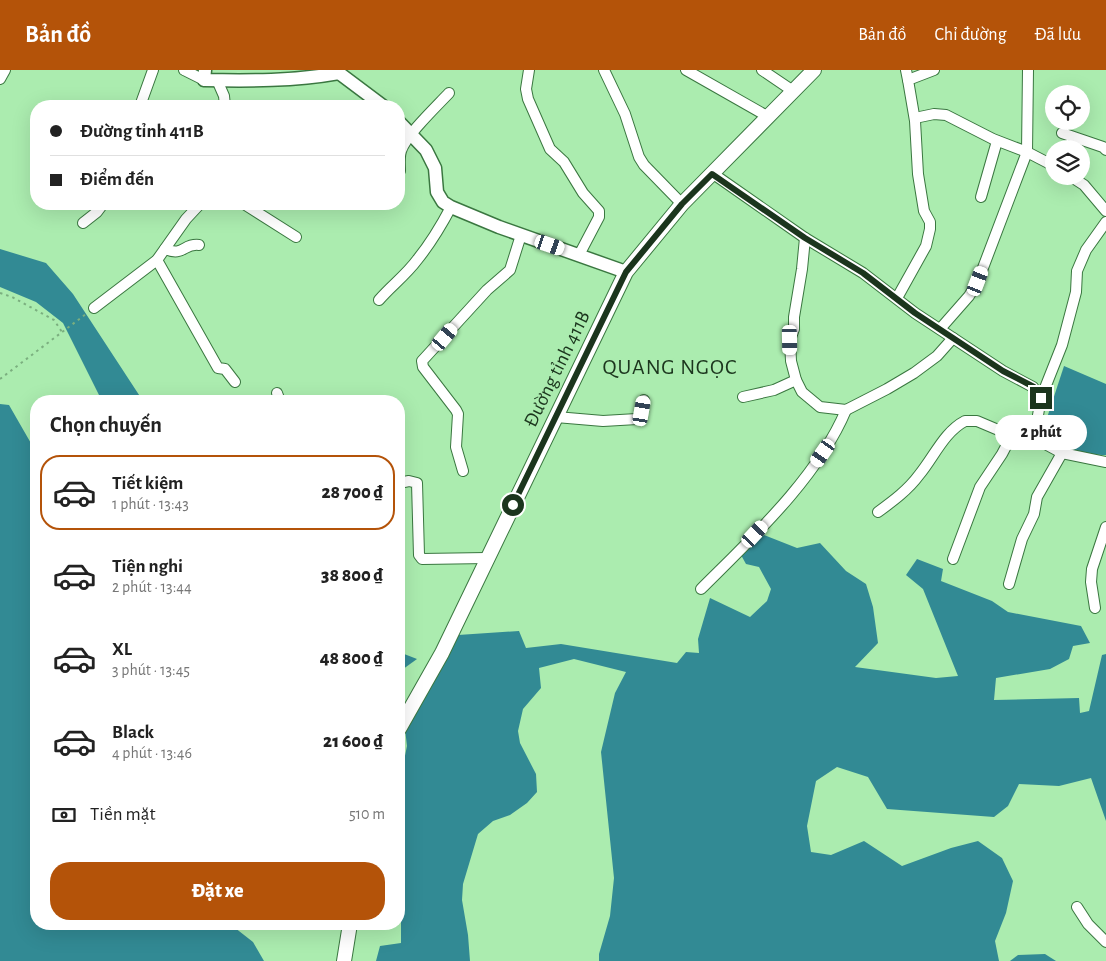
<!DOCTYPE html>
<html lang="vi">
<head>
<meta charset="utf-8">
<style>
	:root { --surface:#fff; --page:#f6f6f6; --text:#222; --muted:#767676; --line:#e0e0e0; --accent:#b45309 }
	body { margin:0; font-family:"Alegreya Sans",sans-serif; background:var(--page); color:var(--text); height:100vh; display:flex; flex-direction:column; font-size:19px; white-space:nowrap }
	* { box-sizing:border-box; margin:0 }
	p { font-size:16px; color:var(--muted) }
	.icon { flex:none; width:28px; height:28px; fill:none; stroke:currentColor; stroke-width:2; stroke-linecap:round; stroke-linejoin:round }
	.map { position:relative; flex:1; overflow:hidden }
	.panel { position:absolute; left:30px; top:325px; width:375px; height:535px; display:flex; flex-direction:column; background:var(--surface); border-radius:20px; box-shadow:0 5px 20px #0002 }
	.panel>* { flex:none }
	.banner { position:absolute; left:30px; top:30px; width:375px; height:110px; border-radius:20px; box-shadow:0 5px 20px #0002; display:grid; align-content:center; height:110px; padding:0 20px; background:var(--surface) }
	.fabs { position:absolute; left:1045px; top:15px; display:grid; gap:10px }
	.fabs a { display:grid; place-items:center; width:45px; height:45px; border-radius:50%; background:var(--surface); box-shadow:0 5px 20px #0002; font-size:25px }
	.end { position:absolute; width:22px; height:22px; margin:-11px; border:6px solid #1b351d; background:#fff; box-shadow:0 0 0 2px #fff }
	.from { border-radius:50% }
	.bubble { position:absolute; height:35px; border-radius:18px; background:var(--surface); box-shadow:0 5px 20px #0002; font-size:16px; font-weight:800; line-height:35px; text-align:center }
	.car { position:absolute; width:15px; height:30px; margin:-15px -8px; border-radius:6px; box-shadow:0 0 4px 1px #0007; background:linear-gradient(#fff 24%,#345 0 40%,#fff 0 76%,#345 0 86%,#fff 0) }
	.banner b { display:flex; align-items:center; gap:18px; height:48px; font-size:19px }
	.banner b+b { border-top:1px solid var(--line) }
	.banner i { width:12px; height:12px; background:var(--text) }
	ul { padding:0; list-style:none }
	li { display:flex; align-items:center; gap:15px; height:75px; margin:0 10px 8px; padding:0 10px; border:2px solid transparent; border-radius:20px }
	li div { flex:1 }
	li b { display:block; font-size:19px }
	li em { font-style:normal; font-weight:800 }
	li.on { border-color:var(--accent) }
	li>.icon { width:45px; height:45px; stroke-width:1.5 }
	h2 { padding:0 20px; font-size:22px; line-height:60px }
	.pay { display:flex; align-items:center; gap:12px; height:55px; padding:0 20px; font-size:19px }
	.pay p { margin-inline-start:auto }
	.primary-button { display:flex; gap:10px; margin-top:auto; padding:10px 20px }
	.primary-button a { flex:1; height:58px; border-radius:20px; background:var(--accent); color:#fff; font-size:20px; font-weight:800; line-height:58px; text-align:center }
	header { display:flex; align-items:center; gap:30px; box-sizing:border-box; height:70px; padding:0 25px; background:var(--accent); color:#fff }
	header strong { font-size:24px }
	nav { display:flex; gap:28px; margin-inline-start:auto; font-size:18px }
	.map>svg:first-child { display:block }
	.water { fill:#328a94 }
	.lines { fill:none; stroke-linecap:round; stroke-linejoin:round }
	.minor-casing { stroke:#3a7740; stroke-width:12 }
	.tertiary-casing { stroke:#3a7740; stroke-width:15 }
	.secondary-casing { stroke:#3a7740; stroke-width:16 }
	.path { stroke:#7baf7f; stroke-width:2; stroke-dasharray:2.5 4; stroke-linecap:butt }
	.minor { stroke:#fff; stroke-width:10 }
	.tertiary { stroke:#fff; stroke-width:12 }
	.secondary { stroke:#fff; stroke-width:14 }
	.route { stroke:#1b351d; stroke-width:6 }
	.labels { text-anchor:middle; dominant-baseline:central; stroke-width:4; stroke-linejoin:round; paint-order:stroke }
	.street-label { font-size:20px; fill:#1b351d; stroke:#abecaf }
	.quarter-label { font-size:22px; letter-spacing:1px; fill:#1b351d; stroke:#abecaf }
</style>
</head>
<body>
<header>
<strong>Bản đồ</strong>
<nav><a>Bản đồ</a><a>Chỉ đường</a><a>Đã lưu</a></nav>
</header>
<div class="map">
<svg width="1106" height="891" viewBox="0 0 1106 891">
	<rect width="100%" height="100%" fill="#abecaf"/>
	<g class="water">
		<polygon points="0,179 46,193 73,224 143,331 102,331 63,253 36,232 0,217"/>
		<path d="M1064 296 1106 314V385C1089 385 1056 380 1043 368V360Z"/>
		<polygon points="0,334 9,335 36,382 36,854 230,854 253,872 264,891 0,891"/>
		<polygon points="764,465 797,478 820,473 846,501 866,514 873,537 878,573 855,597 936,608 958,606 923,519 906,505 917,489 943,499 941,511 992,531 1008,542 1081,556 1090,573 1073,576 1069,589 1050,599 996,608 994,630 1079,628 1080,643 1089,641 1102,585 1106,584 1106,751 1091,708 1059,716 1019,714 1008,736 994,747 887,739 868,707 837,697 816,711 807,756 811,782 831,785 864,771 902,796 951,778 978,771 1002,788 1013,811 1006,843 995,871 999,891 599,891 599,884 610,846 614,808 601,682 615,623 626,602 574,589 539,598 541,618 523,639 518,661 520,673 536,704 537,722 527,733 510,745 493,751 478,764 463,814 462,830 468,865 470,891 376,891 380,876 401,873 401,852 399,843 399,715 407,676 405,659 458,565 519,561 526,578 561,574 677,593 686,582 699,583 698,569 710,528 750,547 767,531 771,519 759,497 746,494 741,485"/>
		<polygon points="399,582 417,589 399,602"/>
		<polygon points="1045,884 1056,891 1010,891 1018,885"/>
	</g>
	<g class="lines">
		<defs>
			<g id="minor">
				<polyline points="184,0 204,10"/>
				<polyline points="529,0 526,19 528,29 550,79 564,92 583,123 599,141 599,147 579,185"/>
				<polyline points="604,0 625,44 639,87 644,95 682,134"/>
				<polyline points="686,0 767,46"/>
				<polyline points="762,0 793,21"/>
				<polyline points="906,0 908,10"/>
				<polyline points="0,9 5,0"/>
				<polyline points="217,10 224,26 225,36"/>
				<polyline points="140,36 153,0"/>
				<polyline points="915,48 934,44 946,45 993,69 1027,82 1054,96"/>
				<polyline points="1062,63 1103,77 1106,80"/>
				<path d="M400 101C400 95 399 87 401 81 406 65 436 37 449 23"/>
				<polyline points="712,103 805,168 863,203 915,243 1003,301 1033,317 1041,328"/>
				<polyline points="1070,106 1084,115 1106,141"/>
				<polyline points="981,127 997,71"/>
				<polyline points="244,134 296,167"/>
				<polyline points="83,153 97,142 103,134"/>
				<polyline points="805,168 802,199 794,247 794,259 790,270 791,291 796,310 802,322 820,337 846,340 887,319 914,303 937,286 953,268"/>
				<path d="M165 179C184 187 183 173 199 175"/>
				<polyline points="157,190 218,298 225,299 235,312"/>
				<polyline points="897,228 926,176 930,159 930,152 924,141 918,104 915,51 908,10 934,0"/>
				<path d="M379 230C391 216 406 205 417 190 430 174 441 156 451 137"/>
				<polyline points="94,238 157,190 186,149 200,134"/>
				<polyline points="940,259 969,226 978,211 1027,82 1028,0"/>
				<polyline points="277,323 280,331"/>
				<polyline points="743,327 774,320 796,310"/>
				<polyline points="556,347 603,351 637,349 640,346 644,330"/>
				<polyline points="1034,368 1041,328 1062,275 1076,222 1077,201 1086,180 1106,152"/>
				<polyline points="463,401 456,377 458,344 456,340 423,297 422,291 487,220 510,200 521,165"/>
				<polyline points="399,413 409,411 417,413 419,485 422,489 487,488"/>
				<path d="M878 442C893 431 908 420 919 405 934 387 944 362 965 351H977L1003 362 1025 363 1062 383 1106 392"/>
				<polyline points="953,489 980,417 1002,384 1013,363"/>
				<polyline points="1009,514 1022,469 1034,444 1037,427 1062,383"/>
				<path d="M701 519C752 468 818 407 846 340"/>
				<polyline points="1095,538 1091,512 1092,499 1106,457"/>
				<polyline points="1077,837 1088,854 1106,872"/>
			</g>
			<g id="tertiary">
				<path d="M205 0 204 10C249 11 294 11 339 3L335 0"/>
				<polyline points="339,3 383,36"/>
				<polyline points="399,52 426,80 435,98 437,122 443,132 451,137 499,157 626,202"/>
			</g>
			<g id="secondary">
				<polyline points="399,659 442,583 626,202 682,134 814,0"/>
				<polyline points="344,891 350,854"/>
			</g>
		</defs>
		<use href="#minor" class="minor-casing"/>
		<use href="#tertiary" class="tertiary-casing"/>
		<use href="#secondary" class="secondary-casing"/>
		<g class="path">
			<polyline points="0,223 12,227 54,250 62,262"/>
			<polyline points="0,309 86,244"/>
		</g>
		<use href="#minor" class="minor"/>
		<use href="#tertiary" class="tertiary"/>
		<use href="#secondary" class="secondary"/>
	</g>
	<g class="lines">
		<polyline class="route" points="513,435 626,202 682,134 712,104 805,168 863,203 915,243 1003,301 1034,317 1041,328"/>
	</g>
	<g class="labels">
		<g class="street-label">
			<text transform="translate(557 299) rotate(-64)">Đường tỉnh 411B</text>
		</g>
		<g class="quarter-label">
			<text x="670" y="297">QUANG NGỌC</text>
		</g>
	</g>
</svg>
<div class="fabs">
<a><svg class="icon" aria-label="locate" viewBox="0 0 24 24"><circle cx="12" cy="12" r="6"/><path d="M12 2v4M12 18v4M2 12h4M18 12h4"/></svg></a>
<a><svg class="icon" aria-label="layers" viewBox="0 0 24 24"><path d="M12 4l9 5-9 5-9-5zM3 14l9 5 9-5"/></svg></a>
</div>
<i class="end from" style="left:513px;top:435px"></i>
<i class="end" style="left:1041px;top:328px"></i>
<div class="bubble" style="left:995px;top:345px;width:92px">2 phút</div>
<i class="car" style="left:550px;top:175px;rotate:109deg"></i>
<i class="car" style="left:978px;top:211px;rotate:21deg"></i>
<i class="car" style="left:445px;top:267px;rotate:40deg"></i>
<i class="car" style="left:790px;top:270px;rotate:179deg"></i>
<i class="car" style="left:642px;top:341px;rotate:10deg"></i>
<i class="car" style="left:823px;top:383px;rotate:215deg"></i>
<i class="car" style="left:755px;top:464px;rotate:43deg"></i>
<div class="banner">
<b><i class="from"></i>Đường tỉnh 411B</b>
<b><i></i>Điểm đến</b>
</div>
<section class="panel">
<h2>Chọn chuyến</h2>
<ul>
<li class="on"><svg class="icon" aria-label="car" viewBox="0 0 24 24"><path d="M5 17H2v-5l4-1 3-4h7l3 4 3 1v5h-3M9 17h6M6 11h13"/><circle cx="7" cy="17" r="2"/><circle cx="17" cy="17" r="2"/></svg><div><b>Tiết kiệm</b><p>1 phút · 13:43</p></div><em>28 700 ₫</em></li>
<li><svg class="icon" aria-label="car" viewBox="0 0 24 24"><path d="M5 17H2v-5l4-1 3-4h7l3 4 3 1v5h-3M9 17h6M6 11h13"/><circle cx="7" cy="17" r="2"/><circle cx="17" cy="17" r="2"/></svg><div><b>Tiện nghi</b><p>2 phút · 13:44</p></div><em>38 800 ₫</em></li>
<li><svg class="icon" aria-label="car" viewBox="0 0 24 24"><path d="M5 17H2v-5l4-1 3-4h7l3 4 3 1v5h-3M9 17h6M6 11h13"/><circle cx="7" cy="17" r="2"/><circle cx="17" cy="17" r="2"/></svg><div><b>XL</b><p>3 phút · 13:45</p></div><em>48 800 ₫</em></li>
<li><svg class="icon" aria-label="car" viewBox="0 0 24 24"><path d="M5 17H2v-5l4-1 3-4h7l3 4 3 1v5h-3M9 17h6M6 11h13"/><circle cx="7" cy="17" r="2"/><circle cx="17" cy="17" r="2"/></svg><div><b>Black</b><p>4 phút · 13:46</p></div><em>21 600 ₫</em></li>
</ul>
<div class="pay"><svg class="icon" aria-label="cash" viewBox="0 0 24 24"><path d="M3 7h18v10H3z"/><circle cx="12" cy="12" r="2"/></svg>Tiền mặt<p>510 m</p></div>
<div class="primary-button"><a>Đặt xe</a></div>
</section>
</div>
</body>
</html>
